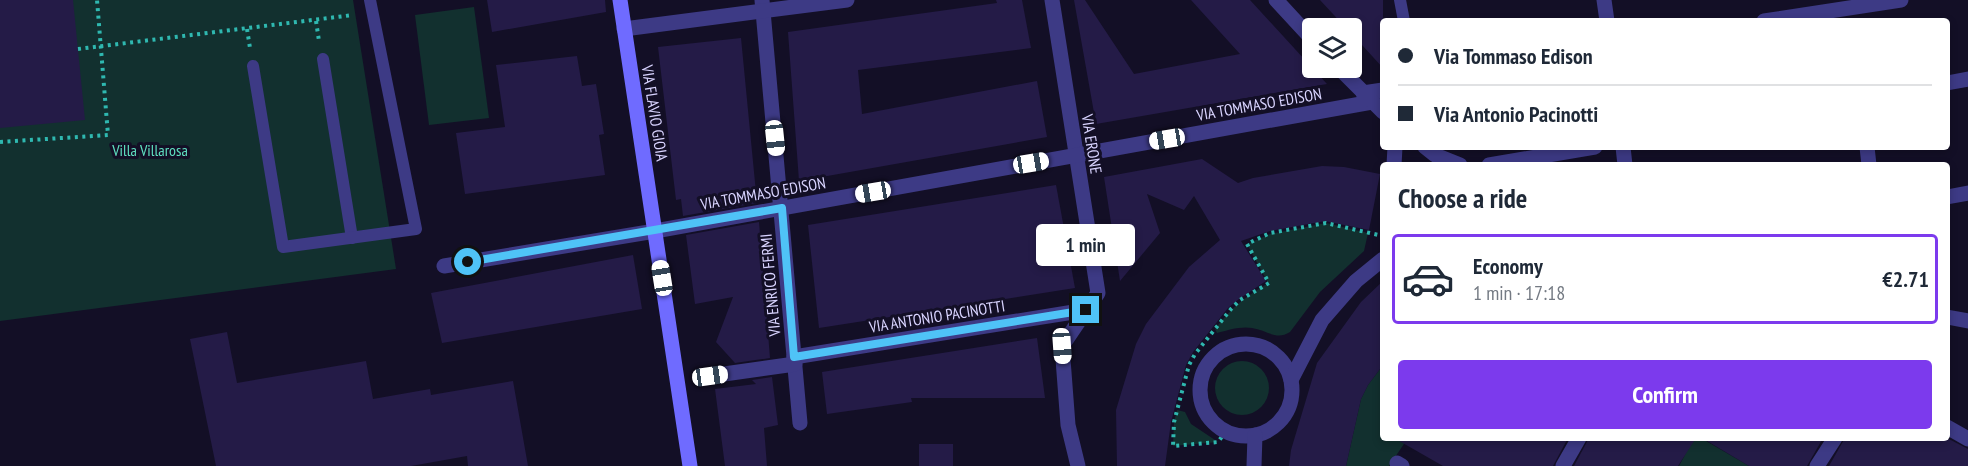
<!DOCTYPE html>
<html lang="en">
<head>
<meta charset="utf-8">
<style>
	:root { --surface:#fff; --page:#f6f6f7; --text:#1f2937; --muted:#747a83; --line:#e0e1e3; --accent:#7c3aed }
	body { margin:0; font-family:"PT Sans Narrow",sans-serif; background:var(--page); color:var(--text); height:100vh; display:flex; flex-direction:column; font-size:22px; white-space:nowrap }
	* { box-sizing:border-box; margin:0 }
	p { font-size:20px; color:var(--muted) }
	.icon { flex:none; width:33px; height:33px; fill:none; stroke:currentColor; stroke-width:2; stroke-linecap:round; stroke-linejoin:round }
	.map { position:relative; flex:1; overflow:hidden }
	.drawer { position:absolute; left:1380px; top:162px; width:570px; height:279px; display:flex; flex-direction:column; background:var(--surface); border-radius:6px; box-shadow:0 3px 9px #0003 }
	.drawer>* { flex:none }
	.banner { position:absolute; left:1380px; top:18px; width:570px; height:132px; border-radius:6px; box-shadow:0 3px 9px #0003; display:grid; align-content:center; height:132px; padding:0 18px; background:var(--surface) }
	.buttons { position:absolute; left:1302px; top:18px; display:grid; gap:12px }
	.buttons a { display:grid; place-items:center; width:60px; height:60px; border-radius:6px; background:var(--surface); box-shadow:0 3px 9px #0003; font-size:30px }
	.end { position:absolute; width:27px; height:27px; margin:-14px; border:8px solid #4fc3f7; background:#111; box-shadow:0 0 0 3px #111 }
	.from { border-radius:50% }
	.bubble { position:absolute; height:42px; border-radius:6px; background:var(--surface); box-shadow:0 3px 9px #0003; font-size:20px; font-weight:600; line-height:42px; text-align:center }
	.car { position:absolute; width:18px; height:36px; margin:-18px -9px; border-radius:8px; box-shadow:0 0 4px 2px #0007; background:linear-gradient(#fff 24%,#345 0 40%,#fff 0 76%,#345 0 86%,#fff 0) }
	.banner b { display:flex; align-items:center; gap:21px; height:57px; font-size:22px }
	.banner b+b { border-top:2px solid var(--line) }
	.banner i { width:15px; height:15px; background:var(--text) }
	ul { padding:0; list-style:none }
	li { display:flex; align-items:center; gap:18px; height:90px; margin:0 12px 9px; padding:0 6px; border:3px solid transparent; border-radius:6px }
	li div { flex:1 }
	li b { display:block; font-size:22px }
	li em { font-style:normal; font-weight:600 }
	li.on { border-color:var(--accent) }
	li>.icon { width:54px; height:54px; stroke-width:1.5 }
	h2 { padding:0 18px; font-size:27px; line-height:72px }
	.primary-button { display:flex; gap:12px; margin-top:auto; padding:12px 18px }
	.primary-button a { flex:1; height:69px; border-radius:6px; background:var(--accent); color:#fff; font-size:24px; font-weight:600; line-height:69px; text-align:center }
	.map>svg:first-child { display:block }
	.green { fill:#12302f }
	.building { fill:#241b47 }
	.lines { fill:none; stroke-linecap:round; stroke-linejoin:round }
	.path { stroke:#2fb8b0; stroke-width:4; stroke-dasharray:3 4.5; stroke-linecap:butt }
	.service { stroke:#3d3a85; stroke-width:12 }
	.minor { stroke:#3d3a85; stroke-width:15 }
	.tertiary { stroke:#3d3a85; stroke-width:15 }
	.secondary { stroke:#6f6bff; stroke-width:15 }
	.route { stroke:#4fc3f7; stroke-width:8 }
	.labels { text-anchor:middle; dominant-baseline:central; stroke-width:6; stroke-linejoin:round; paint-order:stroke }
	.street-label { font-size:16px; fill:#d9d4ff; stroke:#130f26 }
	.park-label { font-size:16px; fill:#5fe0c0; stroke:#130f26 }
</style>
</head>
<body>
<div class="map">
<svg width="1968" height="466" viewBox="0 0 1968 466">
	<rect width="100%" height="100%" fill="#130f26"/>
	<g class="green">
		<polygon points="0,0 353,0 396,269 0,321"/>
		<polygon points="474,7 489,118 429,125 415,15"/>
		<path d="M1326 223 1368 233 1364 251 1320 292 1290 332C1276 341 1267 330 1252 328 1241 326 1228 330 1217 333L1215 329C1234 305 1243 299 1268 283L1247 244 1270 234Z"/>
		<circle cx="1242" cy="388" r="27"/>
		<polygon points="1383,365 1383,438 1408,438 1389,466 1346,466 1361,399 1368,385"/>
		<polygon points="1177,410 1185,412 1191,424 1218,442 1173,446 1174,422"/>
		<polygon points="1694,438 1701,438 1749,466 1679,466"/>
	</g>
	<g class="building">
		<polygon points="0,0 73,0 85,120 0,128"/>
		<polygon points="487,0 605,0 606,12 492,32"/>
		<polygon points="996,0 1022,0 1031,48 858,70 862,114 1037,81 1047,137 799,181 788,32 997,3"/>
		<polygon points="1074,0 1085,0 1134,74 1240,54 1191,0 1250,0 1327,84 1096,124"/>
		<polygon points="1320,0 1383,0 1383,68 1352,34 1352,28 1346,28"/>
		<polygon points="741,38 757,203 683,216 681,199 676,200 658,47"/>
		<polygon points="577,56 582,86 596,84 604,134 599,135 605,175 465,194 456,133 505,127 496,65"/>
		<polygon points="1202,159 1238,183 1253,178 1322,166 1344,167 1380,174 1369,230 1325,221 1270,231 1241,241 1266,281 1239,299 1228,308 1193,352 1186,365 1171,422 1165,466 1117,466 1116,410 1136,344 1146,324 1189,267 1220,240 1194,196 1184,210 1147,194 1160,233 1120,281 1104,177"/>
		<polygon points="1056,185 1075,288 819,328 808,225"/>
		<polygon points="759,222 770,358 735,363 716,342 733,297 695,304 686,235"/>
		<polygon points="633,255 642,309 442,343 431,293"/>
		<polygon points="1383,281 1383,365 1368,385 1361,399 1346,466 1289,466 1291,450 1317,363 1361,302"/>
		<polygon points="227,332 237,383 366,361 373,399 430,389 431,395 513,381 528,466 468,466 467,456 411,466 216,466 190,339"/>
		<polygon points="1037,338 1045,398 911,398 912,402 827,414 822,372"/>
		<polygon points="772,377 778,425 764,428 767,466 725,466 715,389 756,384 752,380"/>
		<polygon points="1394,438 1568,438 1553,466 1443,466"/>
		<polygon points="1589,438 1696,438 1678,466 1574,466"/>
		<polygon points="1702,438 1823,438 1807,466 1749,466"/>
		<polygon points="1845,438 1947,438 1968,449 1968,466 1829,466"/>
		<rect x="919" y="444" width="34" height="22"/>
	</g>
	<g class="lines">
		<g class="path">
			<polyline points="316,21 319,41"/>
			<polyline points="247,29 250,48"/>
			<polyline points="78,49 353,15"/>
			<polyline points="0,142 108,135 97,0"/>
			<polyline points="1226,431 1218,442 1173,446 1174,422 1189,365 1195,354 1231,309 1240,300 1269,283 1247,244 1270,233 1326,223 1383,236"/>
		</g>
		<g class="service">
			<polyline points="1400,0 1404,21"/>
			<polyline points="323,59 352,238"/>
			<polyline points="253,66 283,247 416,229 370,0"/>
		</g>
		<g class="minor">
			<polyline points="762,0 800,423"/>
			<polyline points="1052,0 1098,293 1062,346 1068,425 1078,466"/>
			<polyline points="1604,0 1607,21"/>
			<polyline points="1764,21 1901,0"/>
			<polyline points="624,29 847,0"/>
			<polyline points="1947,83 1968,79"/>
			<polyline points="1363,93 1383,90"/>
			<polyline points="1623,147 1625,165"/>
			<polyline points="1867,147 1869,165"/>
			<polyline points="1394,165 1395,147"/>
			<polyline points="1489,165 1595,147"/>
			<polyline points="1947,197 1968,193"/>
			<polyline points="444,266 655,231 1372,102"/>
			<circle cx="1246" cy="390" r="46"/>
			<polyline points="794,357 1086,310"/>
			<polyline points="710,376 795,364"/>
			<polyline points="1291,380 1322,320 1356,281 1383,259"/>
			<polyline points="1947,427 1968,439"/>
			<polyline points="1397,463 1402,466"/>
			<polyline points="1254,466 1255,435"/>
			<polyline points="1563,466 1579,438"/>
			<polyline points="1817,466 1835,438"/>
		</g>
		<g class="tertiary">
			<polyline points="1276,0 1312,39"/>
			<polyline points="1339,68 1383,112"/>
			<polyline points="1425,147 1435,155 1460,165"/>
			<polyline points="1947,317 1968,321"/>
		</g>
		<polyline class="secondary" points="620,0 690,466"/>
	</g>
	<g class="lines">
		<polyline class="route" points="468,262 782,208 794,357 1086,310"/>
	</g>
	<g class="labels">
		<g class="street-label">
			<text transform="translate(1259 104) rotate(-10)">VIA TOMMASO EDISON</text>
			<text transform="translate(655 113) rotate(81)">VIA FLAVIO GIOIA</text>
			<text transform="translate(1092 144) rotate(81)">VIA ERONE</text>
			<text transform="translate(763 193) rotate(-10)">VIA TOMMASO EDISON</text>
			<text transform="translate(770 285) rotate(-95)">VIA ENRICO FERMI</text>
			<text transform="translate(937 316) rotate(-9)">VIA ANTONIO PACINOTTI</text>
		</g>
		<g class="park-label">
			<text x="150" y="150">Villa Villarosa</text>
		</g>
	</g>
</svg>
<div class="buttons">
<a><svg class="icon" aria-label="layers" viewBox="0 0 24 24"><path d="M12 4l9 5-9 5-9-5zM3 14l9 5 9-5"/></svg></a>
</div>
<i class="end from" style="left:468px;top:262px"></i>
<i class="end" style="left:1086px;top:310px"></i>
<div class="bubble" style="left:1036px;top:224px;width:99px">1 min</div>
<i class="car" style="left:775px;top:138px;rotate:174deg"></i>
<i class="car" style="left:1167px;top:139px;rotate:260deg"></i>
<i class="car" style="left:1031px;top:163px;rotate:80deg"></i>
<i class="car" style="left:873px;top:192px;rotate:260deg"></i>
<i class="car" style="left:662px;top:278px;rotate:351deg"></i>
<i class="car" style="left:1062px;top:346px;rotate:176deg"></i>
<i class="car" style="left:710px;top:376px;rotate:82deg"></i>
<div class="banner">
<b><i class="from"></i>Via Tommaso Edison</b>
<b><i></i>Via Antonio Pacinotti</b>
</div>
<section class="drawer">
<h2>Choose a ride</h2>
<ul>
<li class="on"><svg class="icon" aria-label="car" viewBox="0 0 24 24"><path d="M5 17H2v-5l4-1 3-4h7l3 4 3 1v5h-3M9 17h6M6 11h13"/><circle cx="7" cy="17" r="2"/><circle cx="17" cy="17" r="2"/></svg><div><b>Economy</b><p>1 min · 17:18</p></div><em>€2.71</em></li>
</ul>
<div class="primary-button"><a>Confirm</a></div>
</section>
</div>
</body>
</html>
